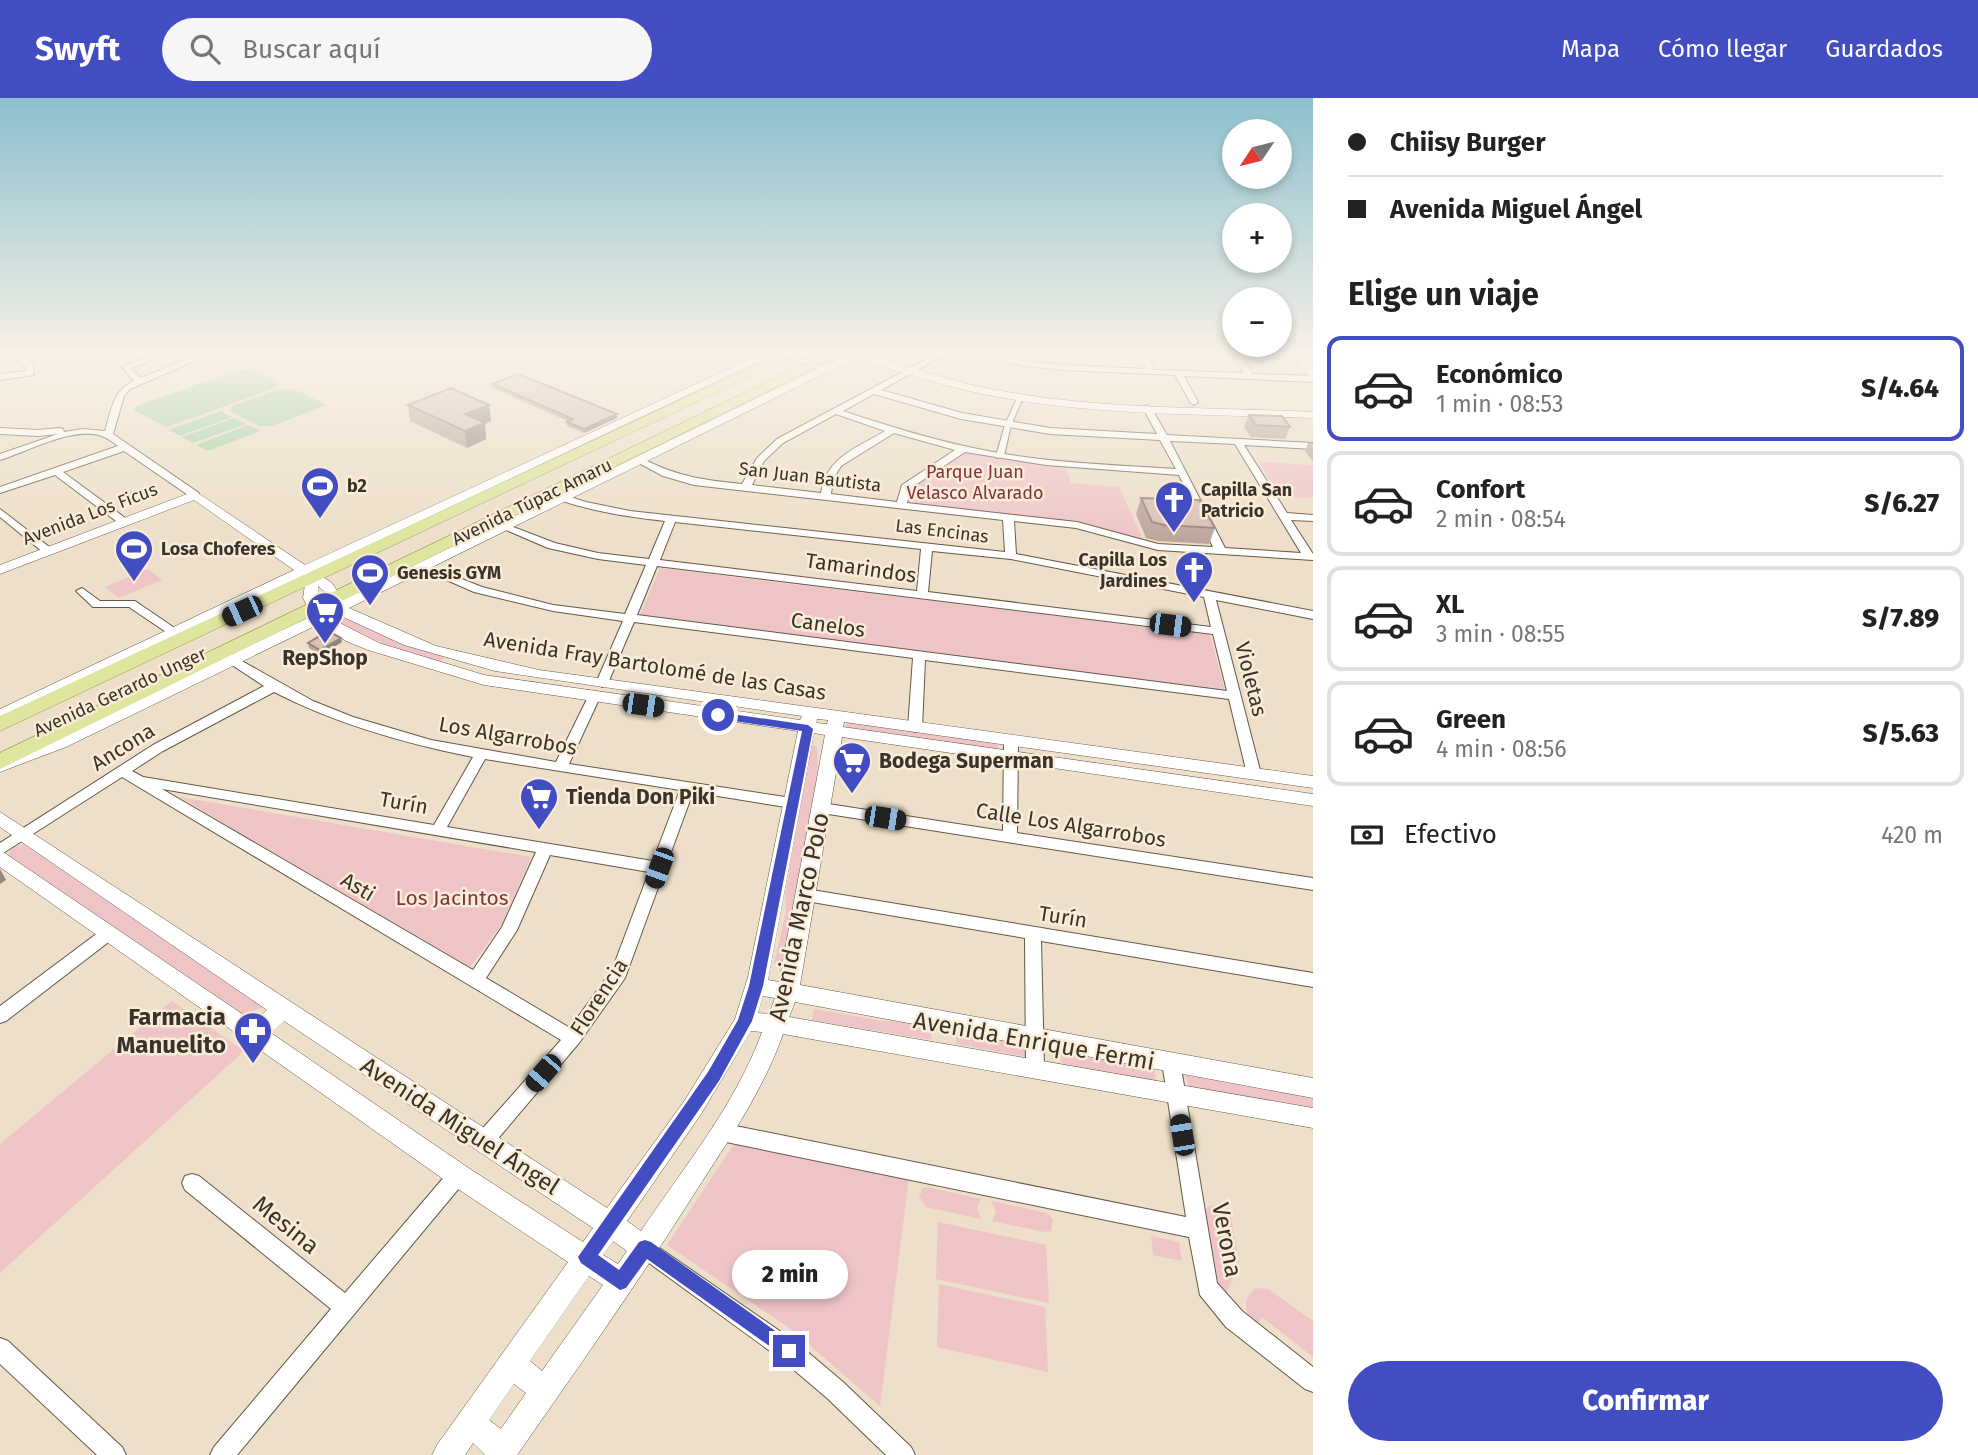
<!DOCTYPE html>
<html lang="es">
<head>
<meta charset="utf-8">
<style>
	:root { --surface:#fff; --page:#f6f6f6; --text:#222; --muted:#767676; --line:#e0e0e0; --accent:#424dc2 }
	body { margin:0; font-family:"Fira Sans",sans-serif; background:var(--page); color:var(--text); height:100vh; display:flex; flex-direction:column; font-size:26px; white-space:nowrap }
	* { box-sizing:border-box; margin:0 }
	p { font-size:23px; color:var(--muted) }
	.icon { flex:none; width:38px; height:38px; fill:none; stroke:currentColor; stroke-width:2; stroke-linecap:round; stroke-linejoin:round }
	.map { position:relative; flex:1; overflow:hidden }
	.drawer { display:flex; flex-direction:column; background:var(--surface); width:665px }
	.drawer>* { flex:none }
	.guide { display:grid; align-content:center; height:154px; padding:0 35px; background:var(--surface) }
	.needle { width:46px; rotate:235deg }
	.controls { position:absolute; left:1222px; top:21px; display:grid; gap:14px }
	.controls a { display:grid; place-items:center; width:70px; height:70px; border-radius:50%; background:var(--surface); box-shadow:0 4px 10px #0003; font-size:35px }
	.end { position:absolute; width:32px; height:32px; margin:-16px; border:9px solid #424dc2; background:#fff; box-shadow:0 0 0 4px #fff }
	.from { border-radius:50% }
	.bubble { position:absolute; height:49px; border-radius:24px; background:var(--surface); box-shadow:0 4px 10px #0003; font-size:23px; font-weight:800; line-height:49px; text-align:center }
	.car { position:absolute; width:21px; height:42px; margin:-21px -10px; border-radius:9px; box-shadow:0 0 5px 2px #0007; background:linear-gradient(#222 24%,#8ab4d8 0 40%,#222 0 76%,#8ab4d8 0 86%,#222 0) }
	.guide b { display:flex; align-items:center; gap:24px; height:66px; font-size:26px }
	.guide b+b { border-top:2px solid var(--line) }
	.guide i { width:18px; height:18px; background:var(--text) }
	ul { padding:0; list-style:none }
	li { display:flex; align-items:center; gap:21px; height:105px; margin:0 14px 10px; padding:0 21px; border:4px solid var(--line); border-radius:14px }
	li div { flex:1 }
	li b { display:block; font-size:26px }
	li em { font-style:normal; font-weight:800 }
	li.current { border-color:var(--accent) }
	li>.icon { width:63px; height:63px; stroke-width:1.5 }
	h2 { padding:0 35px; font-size:32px; line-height:84px }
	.pay { display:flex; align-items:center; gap:18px; height:77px; padding:0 35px; font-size:26px }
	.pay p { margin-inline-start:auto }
	.button { display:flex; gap:14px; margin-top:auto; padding:14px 35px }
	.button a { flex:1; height:80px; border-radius:42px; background:var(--accent); color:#fff; font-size:28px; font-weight:800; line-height:80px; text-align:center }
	header { display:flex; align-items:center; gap:42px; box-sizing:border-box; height:98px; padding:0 35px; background:var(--accent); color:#fff }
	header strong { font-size:33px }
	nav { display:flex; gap:38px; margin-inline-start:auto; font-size:24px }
	.search { width:490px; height:63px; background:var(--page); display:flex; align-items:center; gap:18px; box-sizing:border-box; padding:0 24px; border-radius:38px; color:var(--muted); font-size:26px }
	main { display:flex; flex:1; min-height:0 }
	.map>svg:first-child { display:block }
	.green { fill:#efc4c7 }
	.water { fill:#a2d1a5 }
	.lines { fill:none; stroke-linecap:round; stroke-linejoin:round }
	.pedestrian-casing { stroke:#645946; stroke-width:2 }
	.minor-casing { stroke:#645946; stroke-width:2 }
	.tertiary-casing { stroke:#645946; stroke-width:1 }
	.primary-casing { stroke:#979a4c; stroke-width:1 }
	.pedestrian { fill:#fff; fill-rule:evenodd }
	.minor { fill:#fff; fill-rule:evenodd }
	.tertiary { fill:#fff; fill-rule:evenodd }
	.primary { fill:#dfe49e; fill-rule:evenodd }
	.wall { fill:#baa59b }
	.shaded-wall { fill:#97867e }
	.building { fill:#d8c0b4; stroke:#97867e; stroke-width:2 }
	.route { fill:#424dc2 }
	.labels { text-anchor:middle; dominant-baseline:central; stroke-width:5; stroke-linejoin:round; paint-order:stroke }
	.far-park-label { font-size:18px; fill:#823340; stroke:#faecd6 }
	.far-street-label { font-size:18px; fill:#39332b; stroke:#faecd6 }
	.far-poi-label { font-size:18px; font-weight:bold; fill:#39332b; stroke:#faecd6; text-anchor:start }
	.street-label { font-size:21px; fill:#39332b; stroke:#faecd6 }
	.poi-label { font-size:21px; font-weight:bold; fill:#39332b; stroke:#faecd6; text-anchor:start }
	.park-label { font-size:21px; fill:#823340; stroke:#faecd6 }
	.near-street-label { font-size:24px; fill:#39332b; stroke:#faecd6 }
	.near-poi-label { font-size:24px; font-weight:bold; fill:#39332b; stroke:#faecd6; text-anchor:end }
</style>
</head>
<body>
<header>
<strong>Swyft</strong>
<div class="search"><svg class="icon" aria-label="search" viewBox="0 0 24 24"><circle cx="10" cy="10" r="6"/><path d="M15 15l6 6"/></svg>Buscar aquí</div>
<nav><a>Mapa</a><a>Cómo llegar</a><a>Guardados</a></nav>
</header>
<main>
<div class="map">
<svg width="1313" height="1357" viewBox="0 0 1313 1357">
	<rect width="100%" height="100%" fill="#eddfc9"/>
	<g class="green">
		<polygon points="968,353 1066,370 1071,385 1119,389 1143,441 1082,425 906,405 909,389 962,354"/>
		<polygon points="1259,364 1313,367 1313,400 1279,398"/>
		<polygon points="660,470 1210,537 1225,593 640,517"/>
		<polygon points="148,471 162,482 119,500 105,489"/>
		<polygon points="346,519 385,538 442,558 444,561 436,565 390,549 336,523"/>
		<polygon points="847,625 998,646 998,651 846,631"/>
		<polygon points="811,647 817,649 819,701 783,868 774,865 786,814 785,797"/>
		<polygon points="180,699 531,759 502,826 468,872"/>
		<polygon points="23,746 263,909 240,918 8,757 13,750"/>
		<polygon points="172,903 244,953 0,1175 0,1046"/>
		<polygon points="814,911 883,923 932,926 931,942 812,922"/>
		<polygon points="956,932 1027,945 1028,959 956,946"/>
		<polygon points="1060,950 1154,967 1156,983 1061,965"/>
		<polygon points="1183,972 1313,998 1313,1013 1190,991"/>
		<polygon points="736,1043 909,1079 880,1308 792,1232 667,1147"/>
		<polygon points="927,1089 981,1101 977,1110 981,1121 926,1109 919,1098 922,1091"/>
		<polygon points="991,1103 1047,1115 1053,1121 1051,1133 1044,1134 992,1123 996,1114"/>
		<polygon points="1211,1107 1230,1113 1239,1166 1226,1196 1220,1195 1204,1111"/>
		<polygon points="938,1124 1046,1147 1049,1205 936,1181"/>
		<polygon points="1151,1138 1179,1144 1182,1163 1153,1157"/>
		<polygon points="939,1186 1045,1209 1048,1274 937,1249"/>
		<path d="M1256 1190 1268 1191 1313 1223V1259L1262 1219 1255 1230C1246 1216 1240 1202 1256 1190Z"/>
	</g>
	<g class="water">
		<polygon points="239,272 254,272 279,284 276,290 166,329 134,312 137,308"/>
		<polygon points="279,291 294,291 327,307 272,328 259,328 230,313 232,308"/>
		<polygon points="221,313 232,319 180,338 169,332"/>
		<polygon points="234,320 246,326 193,345 182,339"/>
		<polygon points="248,327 260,333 208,353 196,347"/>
	</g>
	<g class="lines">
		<defs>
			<polygon id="pedestrian" points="1020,298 1023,300 1011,327 1004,358 997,360 996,358 1005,327 1017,300"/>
			<g id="minor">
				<polygon points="10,255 19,255 33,267 34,277 0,282 0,276 26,273 26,270"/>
				<path d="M157 255H169L131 270 141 280 202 255H213L130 291 124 298 113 336 199 395V399H191L124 353 63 374 128 422V426H120L55 377 0 395V389L118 348C114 345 109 341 104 339 77 326 27 354 0 362V356L58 336 38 338 0 336V330L38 332 60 330 63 331 64 334 83 331 105 333C111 313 113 292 134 283L122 269Z"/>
				<polygon points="777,255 789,255 829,271 822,273"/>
				<path d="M938 255H948L881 292 962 315 1050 330 1157 336 1143 310 1147 307 1151 310 1167 337 1313 345V351L1244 347 1287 415 1313 417V423L1291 422 1313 456V462L1158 452 1076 430 1014 423 1016 456 1313 513V521L1216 502 1261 676 1259 679 1254 681 1247 676 1229 601 925 562 922 630 915 634 908 630 913 560 634 524 608 585 602 589 596 585 623 523 553 513 474 494 417 469 423 466 427 467 482 489 553 507 625 516 646 467 598 461 548 450 499 429 504 426 508 427 555 445 598 455 649 461 665 423C630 419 594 414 560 402V398L564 397 586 404 630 413 1005 454 1003 422 694 387 663 378 635 363 643 361C679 379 703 382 742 386L757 360 777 341ZM874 296 961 321 1050 336 1160 342 1176 371C1114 367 1050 365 988 353 939 344 891 329 843 313ZM836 316 885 333C857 350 826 359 821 395L752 387 764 363 783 345ZM894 335 955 352 902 387 897 404 831 396 833 381 841 368ZM1170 343 1235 346 1301 455 1225 450ZM965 354 1046 367 1179 377 1213 449 1158 446 1077 424 907 405 911 390ZM675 424 921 451 917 493 660 462ZM932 453 1011 461 1204 499 1211 529 928 494ZM657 468 1213 536 1227 593 637 517Z"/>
				<path d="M972 255C992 255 1011 262 1031 264 1070 268 1108 269 1146 271L1138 255H1146L1155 272 1244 275 1230 255H1238L1253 276 1313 278V284L1184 278 1198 304 1194 307 1190 304 1175 277 1063 272 1018 267Z"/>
				<rect x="1295" y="255" width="18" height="4"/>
				<polygon points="0,411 52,451 52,455 44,455 0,419"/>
				<polygon points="82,490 100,503 135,503 179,533 177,536 169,536 129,509 93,509 76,493"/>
				<path d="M233 558 313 603 353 619 431 642 556 664 588 599 589 596H599L600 599 569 666 792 700 799 705 792 710 693 694 625 880 579 945 490 1050 483 1053 476 1050 473 1044 476 1038 561 942 122 679 0 757V745L153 647 264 588 229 565 227 562ZM274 594C337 626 403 645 473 659L434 727 143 679 132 673 163 653ZM485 661 680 692 653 763 447 729ZM162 691 536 754 502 829 473 872ZM550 757 649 774 612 872 570 930 486 880 517 832Z"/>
				<polygon points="1011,639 1018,643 1017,735 1313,780 1313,792 822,715 815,710 822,705 1003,733 1004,643"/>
				<polygon points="806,791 1313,875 1313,889 1041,843 1044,969 1041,974 1035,977 1029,974 1026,969 1025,840 806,803 800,801 798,797 800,793"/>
				<polygon points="109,829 115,831 117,835 115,839 6,923 0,925 0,908 103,831"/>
				<polygon points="1171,956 1177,959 1180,964 1217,1185 1242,1213 1313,1269 1313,1294 1305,1291 1226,1229 1200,1197 1189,1139 721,1043 714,1040 712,1034 714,1028 721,1025 1186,1119 1162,964 1165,959"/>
				<polygon points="458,1068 465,1071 468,1077 465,1083 237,1357 210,1357 214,1349 331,1211 185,1092 182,1085 185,1078 192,1076 199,1078 345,1195 451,1071"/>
				<polygon points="645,1140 797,1245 843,1284 911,1349 915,1357 886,1357 827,1300 781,1261 638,1157 635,1150 638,1143"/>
				<polygon points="0,1240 8,1243 122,1349 126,1357 97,1357 0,1266"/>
			</g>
			<g id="tertiary">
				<path d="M763 255H777L314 473 332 485 343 502 849 255H863C909 269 955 285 1002 293 1105 312 1210 309 1313 314V320C1210 316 1106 318 1005 300 954 292 905 275 856 260L349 510 436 548 539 572 1313 678V690L844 624 843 629 1313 696V708L842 639 800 887 1313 980V1000L795 904 789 919 1313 1010V1030L783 936C763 993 728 1043 696 1093 639 1183 578 1270 517 1357H485L473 1345 465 1357H432L437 1347 568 1164 449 1085 0 769V752L254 924 267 912 0 729V714L607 1110 685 1002 735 921 748 879 798 633 484 587 368 552 346 543 319 526 66 649 0 674V662L54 641 312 518 303 500 306 480 303 478 0 622V611L294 472 194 402 0 476V467L195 393 305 467ZM318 488 324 493 331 508 323 512 318 500ZM339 517 404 547 495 573 802 618 800 622 484 577 379 545 330 520ZM817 621 828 622 827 626 816 625ZM814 635 825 637 779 884 768 882ZM763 898 775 900 769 916 758 915ZM284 923 593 1130 583 1144 467 1069 271 935ZM751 933 762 934C736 1006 684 1069 641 1133L627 1123 701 1016ZM613 1143 627 1153 618 1166 603 1157ZM589 1178 603 1187 542 1273 530 1263ZM514 1286 526 1295 501 1331 489 1322Z"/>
				<polygon points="1291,255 1301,255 1313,269 1313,279 1309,278"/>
			</g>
			<g id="primary">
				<polygon points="782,255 800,255 0,633 0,618"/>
				<polygon points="827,255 845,255 0,671 0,655"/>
			</g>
		</defs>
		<use href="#pedestrian" class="pedestrian-casing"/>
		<use href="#minor" class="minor-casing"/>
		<use href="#tertiary" class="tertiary-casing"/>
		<use href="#primary" class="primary-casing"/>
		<use href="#pedestrian" class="pedestrian"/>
		<use href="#minor" class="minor"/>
		<use href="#tertiary" class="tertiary"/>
		<use href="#primary" class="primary"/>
	</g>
	<g class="wall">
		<polygon points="492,286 617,320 584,335 567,328 567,324 568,323 492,290"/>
		<polygon points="408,307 491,323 485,325 486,341 467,350 410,323"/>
		<polygon points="1249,317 1290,329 1285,341 1251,339 1244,329"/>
		<polygon points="1308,345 1313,345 1313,364 1305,353"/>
		<polygon points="1141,400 1215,430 1209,446 1158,443 1146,440 1136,416"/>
		<polygon points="342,544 321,557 309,550 308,545"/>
	</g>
	<g class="shaded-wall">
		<polygon points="489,307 491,323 467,332 465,316"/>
		<polygon points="617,316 617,320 584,335 584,331"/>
		<polygon points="485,325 486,341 467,350 465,333"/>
		<polygon points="341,540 342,544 321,557 320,552"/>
		<polygon points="0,771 6,782 0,786"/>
	</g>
	<g class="building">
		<polygon points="518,276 617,316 584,331 567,324 573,321 492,286"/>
		<polygon points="451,290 489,307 465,316 485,325 465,333 408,307"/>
		<polygon points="1249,317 1282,318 1290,329 1256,327"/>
		<polygon points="1141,400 1199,402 1215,430 1164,427 1152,424"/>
		<polygon points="328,533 341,540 320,552 308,545"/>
	</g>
	<linearGradient id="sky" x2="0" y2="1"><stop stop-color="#8cc0cd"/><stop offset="0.57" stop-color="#f7f1e7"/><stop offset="1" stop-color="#f7f1e7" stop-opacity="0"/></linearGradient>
	<rect width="1313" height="445" fill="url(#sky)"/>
	<polygon class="route" points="718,614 808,627 813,631 763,888 752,923 719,983 598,1157 619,1172 639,1144 645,1142 651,1144 795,1247 798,1253 795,1259 789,1262 647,1161 626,1190 620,1192 581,1165 578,1159 708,974 738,922 749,888 802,633 714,620 714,615"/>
	<defs>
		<symbol id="stadium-pin" viewBox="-11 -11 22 30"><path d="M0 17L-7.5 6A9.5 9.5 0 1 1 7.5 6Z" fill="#424dc2" stroke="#faecd6"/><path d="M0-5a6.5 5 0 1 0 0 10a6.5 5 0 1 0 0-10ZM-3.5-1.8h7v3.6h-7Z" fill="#fff"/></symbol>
		<symbol id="church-pin" viewBox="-11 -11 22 30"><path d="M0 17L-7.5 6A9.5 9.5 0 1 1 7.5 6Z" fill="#424dc2" stroke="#faecd6"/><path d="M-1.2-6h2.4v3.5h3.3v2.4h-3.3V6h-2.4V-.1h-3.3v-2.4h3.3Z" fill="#fff"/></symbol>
		<symbol id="supermarket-pin" viewBox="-11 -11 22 30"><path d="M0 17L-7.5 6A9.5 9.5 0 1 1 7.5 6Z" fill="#424dc2" stroke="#faecd6"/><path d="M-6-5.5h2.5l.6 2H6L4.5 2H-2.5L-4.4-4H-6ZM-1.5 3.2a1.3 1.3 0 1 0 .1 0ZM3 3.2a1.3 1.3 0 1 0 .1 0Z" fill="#fff"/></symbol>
		<symbol id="pharmacy-pin" viewBox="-11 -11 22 30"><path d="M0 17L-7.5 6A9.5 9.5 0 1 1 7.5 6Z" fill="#424dc2" stroke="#faecd6"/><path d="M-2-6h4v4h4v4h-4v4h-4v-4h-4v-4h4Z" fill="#fff"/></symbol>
	</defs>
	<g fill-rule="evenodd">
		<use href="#stadium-pin" x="298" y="366" width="44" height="60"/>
		<use href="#church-pin" x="1152" y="380" width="44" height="60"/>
		<use href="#stadium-pin" x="112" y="429" width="44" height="60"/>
		<use href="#church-pin" x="1172" y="450" width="44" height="60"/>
		<use href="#stadium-pin" x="348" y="453" width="44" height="60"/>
		<use href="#supermarket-pin" x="303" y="491" width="44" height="60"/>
		<use href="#supermarket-pin" x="830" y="641" width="44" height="60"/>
		<use href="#supermarket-pin" x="517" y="677" width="44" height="60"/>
		<use href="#pharmacy-pin" x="231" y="911" width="44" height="60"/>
	</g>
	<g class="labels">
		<g class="far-park-label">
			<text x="975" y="374">Parque Juan<tspan x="975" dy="21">Velasco Alvarado</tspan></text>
		</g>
		<g class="far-street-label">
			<text transform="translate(810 379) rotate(7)">San Juan Bautista</text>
			<text transform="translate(532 404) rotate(-26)">Avenida Túpac Amaru</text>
			<text transform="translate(90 416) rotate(-21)">Avenida Los Ficus</text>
			<text transform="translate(942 433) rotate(7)">Las Encinas</text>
			<text transform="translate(120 594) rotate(-25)">Avenida Gerardo Unger</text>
		</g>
		<g class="far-poi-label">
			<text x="347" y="388">b2</text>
			<text x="1201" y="392">Capilla San<tspan x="1201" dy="21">Patricio</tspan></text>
			<text x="161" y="451">Losa Choferes</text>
			<text x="1167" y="462" text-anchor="end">Capilla Los<tspan x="1167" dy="21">Jardines</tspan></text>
			<text x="397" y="475">Genesis GYM</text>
		</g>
		<g class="street-label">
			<text transform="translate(861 470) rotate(8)">Tamarindos</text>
			<text transform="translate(828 527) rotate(8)">Canelos</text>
			<text transform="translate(655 568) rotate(9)">Avenida Fray Bartolomé de las Casas</text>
			<text transform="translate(1251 581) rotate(76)">Violetas</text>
			<text transform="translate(508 638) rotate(10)">Los Algarrobos</text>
			<text transform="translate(123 649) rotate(-32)">Ancona</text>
			<text transform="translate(404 705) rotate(10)">Turín</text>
			<text transform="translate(1071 727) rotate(9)">Calle Los Algarrobos</text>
			<text transform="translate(358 789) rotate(31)">Asti</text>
			<text transform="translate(1063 819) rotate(9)">Turín</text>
			<text transform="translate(599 899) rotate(-57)">Florencia</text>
		</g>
		<g class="poi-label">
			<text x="325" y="560" text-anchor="middle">RepShop</text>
			<text x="879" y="663">Bodega Superman</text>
			<text x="566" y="699">Tienda Don Piki</text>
		</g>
		<g class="park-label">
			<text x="452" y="800">Los Jacintos</text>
		</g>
		<g class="near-street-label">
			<text transform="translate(799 819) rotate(-78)">Avenida Marco Polo</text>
			<text transform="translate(1034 943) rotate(10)">Avenida Enrique Fermi</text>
			<text transform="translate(460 1028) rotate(33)">Avenida Miguel Ángel</text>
			<text transform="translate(286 1127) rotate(39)">Mesina</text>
			<text transform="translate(1227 1142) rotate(79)">Verona</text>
		</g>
		<g class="near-poi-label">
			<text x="226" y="919">Farmacia<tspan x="226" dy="28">Manuelito</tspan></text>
		</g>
	</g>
</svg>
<div class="controls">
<a><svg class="needle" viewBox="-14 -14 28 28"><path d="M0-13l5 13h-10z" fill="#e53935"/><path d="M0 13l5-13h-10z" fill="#767676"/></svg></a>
<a>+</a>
<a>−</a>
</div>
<i class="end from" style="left:718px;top:617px"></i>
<i class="end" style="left:789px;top:1253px"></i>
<div class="bubble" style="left:732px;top:1152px;width:116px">2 min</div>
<i class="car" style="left:242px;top:513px;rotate:245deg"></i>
<i class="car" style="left:1170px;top:527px;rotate:97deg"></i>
<i class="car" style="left:643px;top:607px;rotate:98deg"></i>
<i class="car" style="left:885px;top:720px;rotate:99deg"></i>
<i class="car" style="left:659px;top:770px;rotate:200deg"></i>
<i class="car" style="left:543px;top:975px;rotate:221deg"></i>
<i class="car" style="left:1182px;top:1037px;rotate:351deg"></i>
</div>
<section class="drawer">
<div class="guide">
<b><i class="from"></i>Chiisy Burger</b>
<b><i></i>Avenida Miguel Ángel</b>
</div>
<h2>Elige un viaje</h2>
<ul>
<li class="current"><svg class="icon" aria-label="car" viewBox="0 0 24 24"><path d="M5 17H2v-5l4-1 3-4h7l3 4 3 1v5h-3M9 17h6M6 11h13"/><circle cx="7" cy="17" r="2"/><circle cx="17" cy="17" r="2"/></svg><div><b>Económico</b><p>1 min · 08:53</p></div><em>S/4.64</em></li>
<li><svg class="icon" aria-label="car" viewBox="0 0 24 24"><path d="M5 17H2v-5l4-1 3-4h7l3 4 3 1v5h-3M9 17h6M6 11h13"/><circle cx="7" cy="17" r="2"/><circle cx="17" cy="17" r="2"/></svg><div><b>Confort</b><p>2 min · 08:54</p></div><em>S/6.27</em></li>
<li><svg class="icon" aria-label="car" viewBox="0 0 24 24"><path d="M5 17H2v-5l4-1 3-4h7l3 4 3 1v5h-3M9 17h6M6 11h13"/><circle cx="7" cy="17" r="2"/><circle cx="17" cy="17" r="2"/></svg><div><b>XL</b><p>3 min · 08:55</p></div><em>S/7.89</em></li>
<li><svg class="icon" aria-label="car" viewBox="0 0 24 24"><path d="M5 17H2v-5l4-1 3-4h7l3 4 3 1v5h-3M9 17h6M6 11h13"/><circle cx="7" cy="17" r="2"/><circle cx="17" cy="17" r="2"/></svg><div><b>Green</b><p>4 min · 08:56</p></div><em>S/5.63</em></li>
</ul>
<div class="pay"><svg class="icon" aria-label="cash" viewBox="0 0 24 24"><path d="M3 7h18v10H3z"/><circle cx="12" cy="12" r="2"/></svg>Efectivo<p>420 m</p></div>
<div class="button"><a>Confirmar</a></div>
</section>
</main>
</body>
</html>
